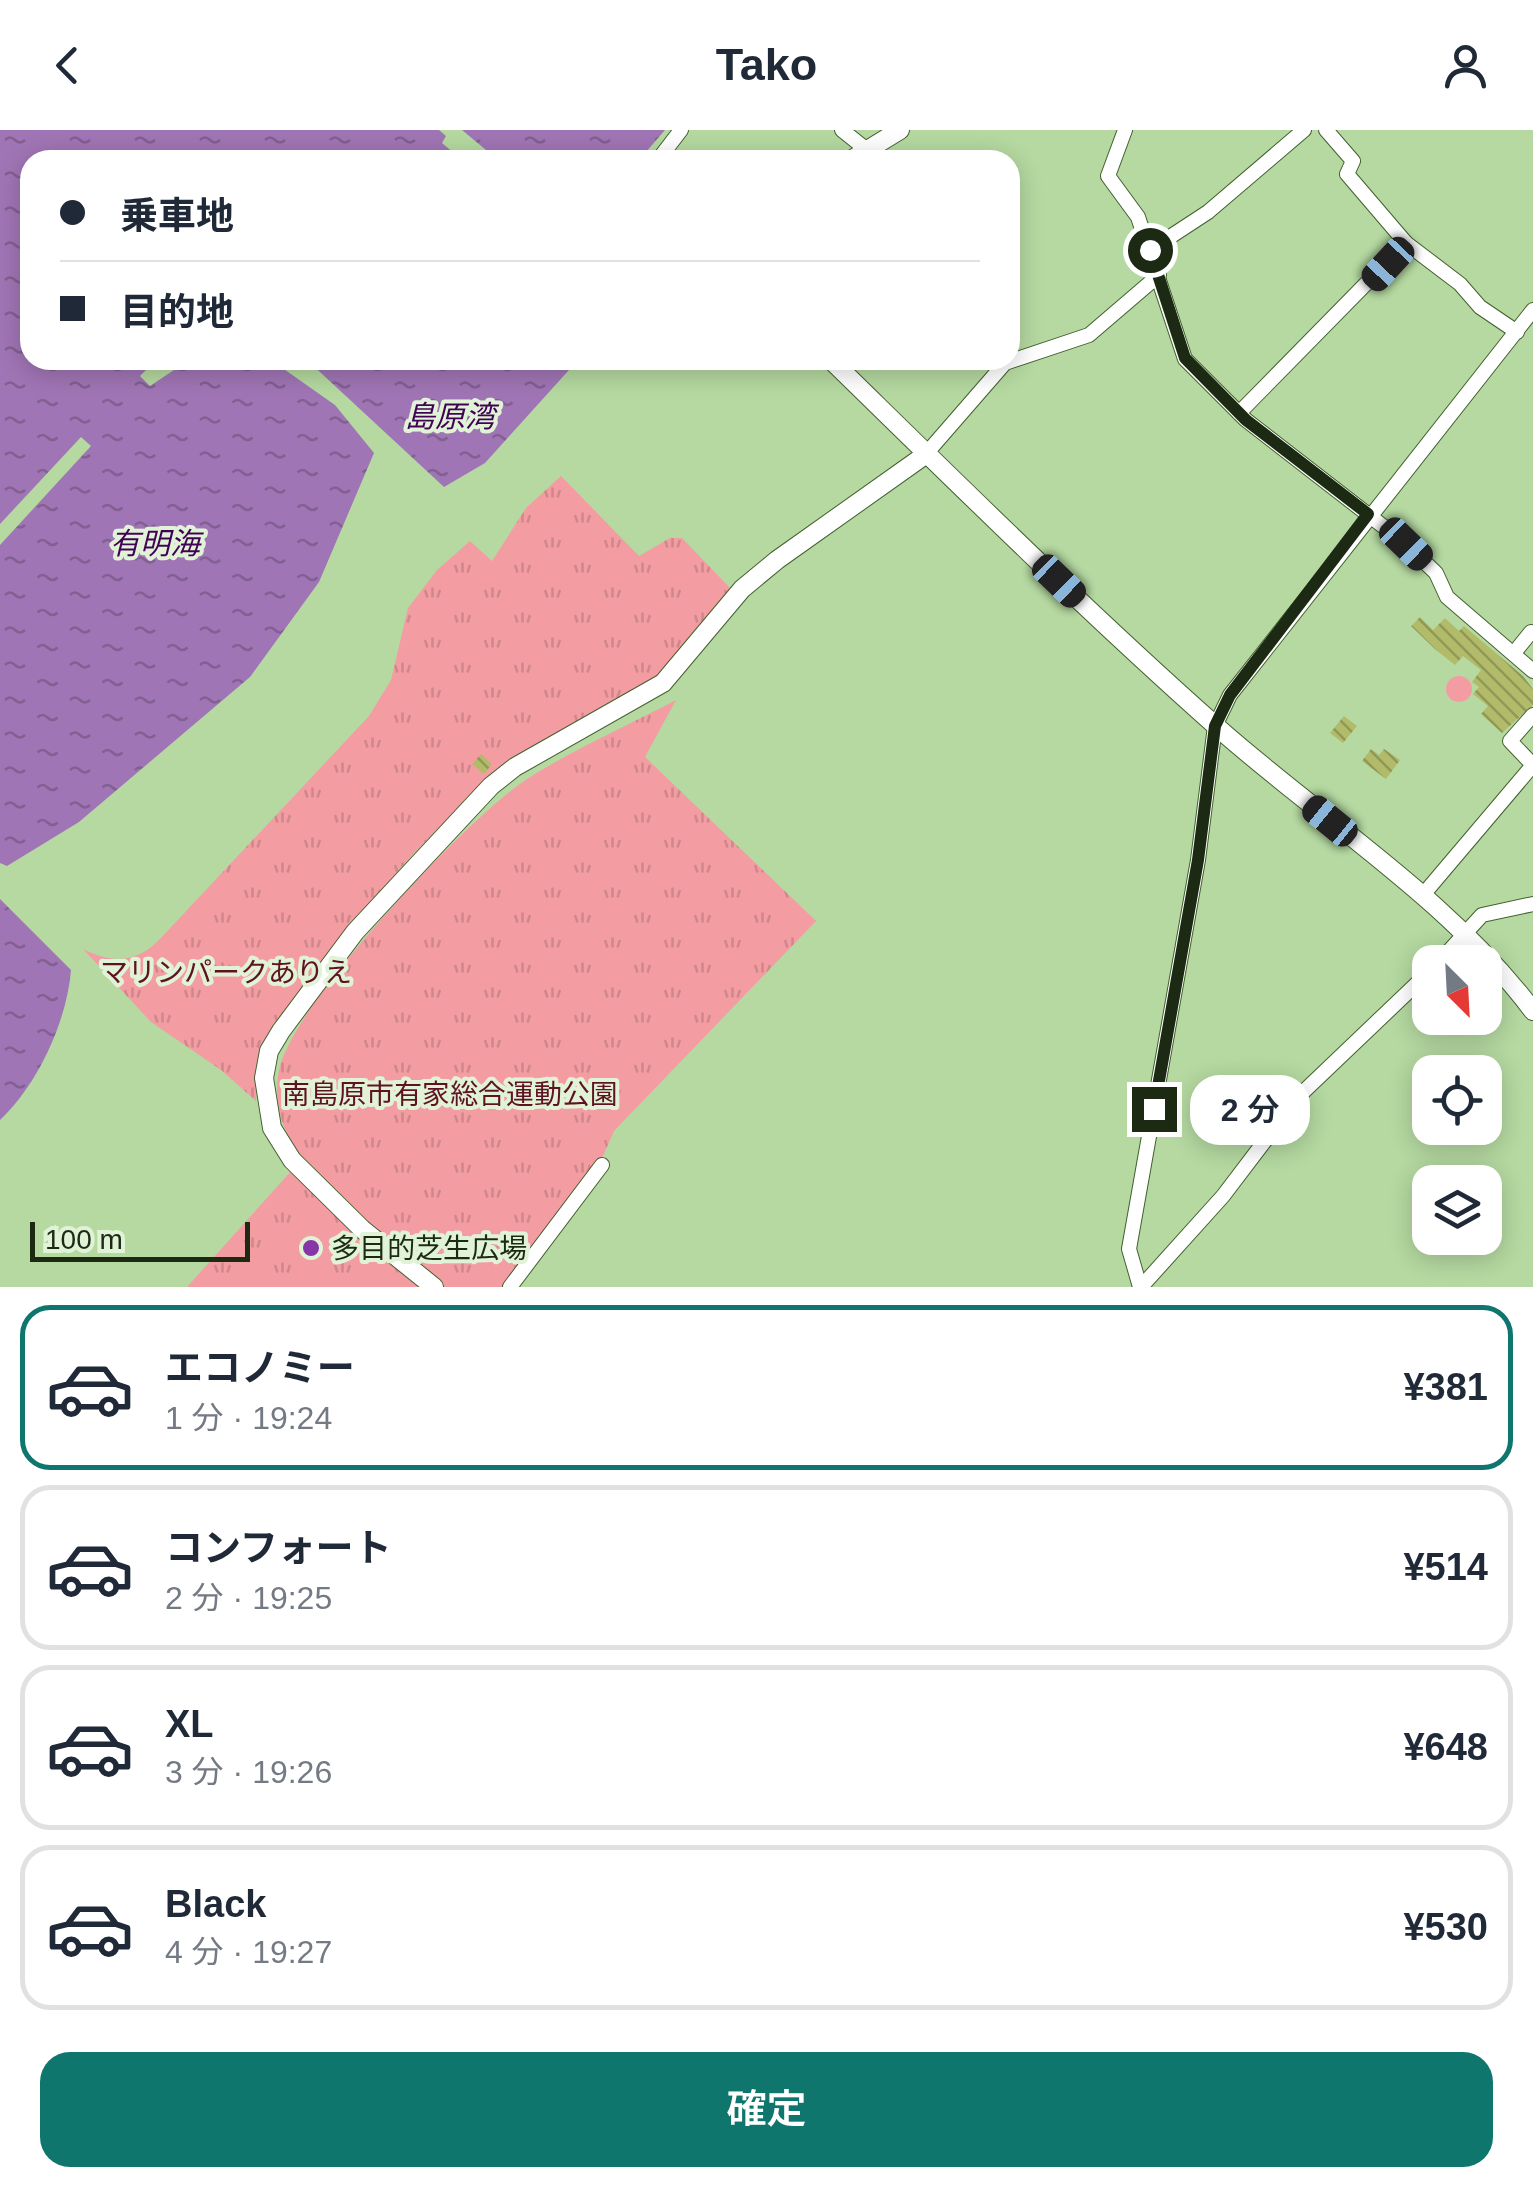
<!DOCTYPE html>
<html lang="ja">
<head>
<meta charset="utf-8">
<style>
	:root { --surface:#fff; --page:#f2f2f3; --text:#1f2937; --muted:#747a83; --line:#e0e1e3; --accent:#0f766e }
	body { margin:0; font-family:Helvetica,"Noto Sans JP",sans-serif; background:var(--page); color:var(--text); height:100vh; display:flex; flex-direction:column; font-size:38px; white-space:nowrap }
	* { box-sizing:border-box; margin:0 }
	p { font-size:32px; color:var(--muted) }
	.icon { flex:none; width:55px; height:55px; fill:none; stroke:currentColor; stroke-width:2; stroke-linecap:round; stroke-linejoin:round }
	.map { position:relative; height:1157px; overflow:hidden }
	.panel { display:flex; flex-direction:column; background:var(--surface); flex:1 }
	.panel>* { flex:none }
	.hud { position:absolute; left:20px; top:20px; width:1000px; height:220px; border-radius:30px; box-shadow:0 5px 25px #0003; display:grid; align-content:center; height:220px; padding:0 40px; background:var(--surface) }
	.needle { width:65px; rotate:156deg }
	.buttons { position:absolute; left:1412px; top:815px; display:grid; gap:20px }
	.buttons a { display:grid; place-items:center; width:90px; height:90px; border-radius:20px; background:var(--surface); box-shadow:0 5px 25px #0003; font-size:50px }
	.scale { position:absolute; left:30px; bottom:25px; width:220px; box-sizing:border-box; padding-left:10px; border:5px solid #1c2a14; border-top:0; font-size:28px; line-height:35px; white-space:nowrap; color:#1c2a14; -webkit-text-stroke:8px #e1f3d7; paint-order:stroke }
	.end { position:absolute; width:45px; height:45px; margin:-22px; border:12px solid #1c2a14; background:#fff; box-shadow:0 0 0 5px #fff }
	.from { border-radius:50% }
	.bubble { position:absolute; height:70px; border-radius:30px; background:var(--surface); box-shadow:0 5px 25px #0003; font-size:32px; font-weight:600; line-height:70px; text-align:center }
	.car { position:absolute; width:30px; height:60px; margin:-30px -15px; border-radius:12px; box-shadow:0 0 8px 2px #0007; background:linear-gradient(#222 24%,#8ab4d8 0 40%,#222 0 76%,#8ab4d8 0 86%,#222 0) }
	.hud b { display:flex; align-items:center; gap:35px; height:95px; font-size:38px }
	.hud b+b { border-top:2px solid var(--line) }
	.hud i { width:25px; height:25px; background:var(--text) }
	ul { padding:18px 0 0; list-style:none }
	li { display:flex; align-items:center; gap:30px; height:165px; margin:0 20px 15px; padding:0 20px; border:5px solid var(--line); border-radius:30px }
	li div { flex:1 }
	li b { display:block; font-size:38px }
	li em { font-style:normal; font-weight:600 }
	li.selected { border-color:var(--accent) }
	li>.icon { width:90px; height:90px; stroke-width:1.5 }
	.cta { display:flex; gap:20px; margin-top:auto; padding:20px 40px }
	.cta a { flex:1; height:115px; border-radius:30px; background:var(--accent); color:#fff; font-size:40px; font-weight:600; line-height:115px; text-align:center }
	header { display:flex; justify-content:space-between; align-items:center; height:130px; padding:0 40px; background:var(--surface); font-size:45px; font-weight:600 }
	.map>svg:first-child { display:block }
	.green { fill:#f39da3 }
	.park { fill:url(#park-tufts) }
	.water { fill:url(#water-ripples) }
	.pier { fill:#b5d9a1 }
	.building { fill:url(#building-back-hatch) }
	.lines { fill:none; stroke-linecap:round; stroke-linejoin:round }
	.minor-casing { stroke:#42602e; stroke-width:16 }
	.tertiary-casing { stroke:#42602e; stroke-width:20 }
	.minor { stroke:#fff; stroke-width:14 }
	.tertiary { stroke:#fff; stroke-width:18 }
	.route { stroke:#1c2a14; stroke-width:12 }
	.poi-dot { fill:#8636a6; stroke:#e1f3d7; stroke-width:4 }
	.labels { text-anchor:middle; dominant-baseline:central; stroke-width:8; stroke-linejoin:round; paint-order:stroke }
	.park-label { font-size:28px; fill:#5f1222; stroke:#e1f3d7 }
	.poi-label { font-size:28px; fill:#1c2a14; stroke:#e1f3d7; text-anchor:start }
	.water-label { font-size:30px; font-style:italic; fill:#410256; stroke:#e1f3d7 }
</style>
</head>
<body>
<header><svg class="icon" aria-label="back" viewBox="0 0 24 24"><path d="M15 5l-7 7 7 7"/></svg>Tako<svg class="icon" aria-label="person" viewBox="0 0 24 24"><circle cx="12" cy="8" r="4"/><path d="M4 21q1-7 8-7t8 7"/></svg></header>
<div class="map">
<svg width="1533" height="1157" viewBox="0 0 1533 1157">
	<defs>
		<pattern id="park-tufts" width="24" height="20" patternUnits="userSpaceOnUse" patternTransform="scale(2.5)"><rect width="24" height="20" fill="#f39da3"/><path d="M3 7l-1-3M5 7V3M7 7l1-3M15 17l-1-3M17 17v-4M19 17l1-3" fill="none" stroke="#d0878b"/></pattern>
		<pattern id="water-ripples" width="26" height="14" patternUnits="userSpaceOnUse" patternTransform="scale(2.5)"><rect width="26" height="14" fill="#a075b5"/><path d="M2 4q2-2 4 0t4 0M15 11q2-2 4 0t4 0" fill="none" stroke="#826092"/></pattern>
		<pattern id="building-back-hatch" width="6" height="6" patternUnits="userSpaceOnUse" patternTransform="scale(2.5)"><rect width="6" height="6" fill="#b2bb6a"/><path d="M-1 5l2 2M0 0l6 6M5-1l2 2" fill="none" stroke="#909856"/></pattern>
	</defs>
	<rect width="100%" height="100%" fill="#b5d9a1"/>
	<circle class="green" cx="1459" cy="559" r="13"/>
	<g class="park">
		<path d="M561 346 639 426 670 408H682L730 458 709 489 653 552 486 652 413 724 350 796 257 949 256 971 221 940 151 892 83 819C111 833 134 834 158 811L369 586 391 550 408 478 437 440 470 411 492 431 526 378Z"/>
		<path d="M676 570 645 627 816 791 614 1001 599 1035 503 1157H187L301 1030C283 1002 271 970 280 936 298 869 467 688 527 649 574 619 627 596 676 570Z"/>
	</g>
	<g class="water">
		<polygon points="0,0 439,0 446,6 442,13 462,30 30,30 30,230 156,230 140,246 150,256 189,230 271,230 335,275 374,323 319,452 250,547 79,692 7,736 0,733"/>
		<polygon points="462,0 665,0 639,30 498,30"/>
		<polygon points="307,230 578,230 485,333 444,357"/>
		<path d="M0 769 71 840C67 891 38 954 0 990Z"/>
	</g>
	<polygon class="pier" points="81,307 91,316 0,415 0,394"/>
	<g class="building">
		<polygon points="1420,487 1433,500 1445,488 1459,501 1464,496 1523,546 1533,559 1533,575 1502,603 1481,584 1488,576 1473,564 1479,557 1472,552 1481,540 1463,526 1455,535 1435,519 1411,496"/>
		<polygon points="1344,586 1357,596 1343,613 1330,603"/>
		<polygon points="1371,619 1379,625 1384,619 1400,630 1386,649 1362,631"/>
		<polygon points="481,624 492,634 484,644 472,634"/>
	</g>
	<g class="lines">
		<defs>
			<g id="minor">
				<polyline points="842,0 867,20"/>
				<polyline points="1125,0 1108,46 1138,87 1185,229 1246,290 1406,414 1436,443 1447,467 1533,541"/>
				<polyline points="1326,0 1353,31 1347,44 1406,113 1460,154 1480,177 1517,202"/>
				<polyline points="658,30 681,0"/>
				<polyline points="1150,120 1208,82 1304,0"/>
				<polyline points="1239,283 1406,113"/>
				<polyline points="925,325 1005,233 1089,205 1159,145"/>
				<polyline points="1514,523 1531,502"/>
				<polyline points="1422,766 1533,635 1510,611 1533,585"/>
				<polyline points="1439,832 1482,785 1533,774"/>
				<polyline points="510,1157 602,1035"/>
				<polyline points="1140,1157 1129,1119 1198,730 1215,596 1230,565 1533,180"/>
				<polyline points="1141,1157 1223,1066 1299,966 1430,841"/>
			</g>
			<g id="tertiary">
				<polyline points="851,30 900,0"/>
				<path d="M831 230C958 354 1084 479 1217 597 1323 691 1447 767 1533 881"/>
				<polyline points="434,1157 362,1099 292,1030 272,998 264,948 269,921 281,901 355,802 491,656 515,637 663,553 742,459 777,430 925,325"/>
			</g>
		</defs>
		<use href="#minor" class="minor-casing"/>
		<use href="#tertiary" class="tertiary-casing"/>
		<use href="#minor" class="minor"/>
		<use href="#tertiary" class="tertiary"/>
	</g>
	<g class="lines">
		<polyline class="route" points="1150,120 1185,228 1246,290 1368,384 1230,565 1215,596 1198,730 1154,979"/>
	</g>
	<circle class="poi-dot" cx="311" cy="1118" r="10"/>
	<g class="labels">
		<g class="park-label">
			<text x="226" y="842">マリンパークありえ</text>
			<text x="450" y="964">南島原市有家総合運動公園</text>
		</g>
		<g class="poi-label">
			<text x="331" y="1118">多目的芝生広場</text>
		</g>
		<g class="water-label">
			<text x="450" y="286">島原湾</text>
			<text x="155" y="413">有明海</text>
		</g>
	</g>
</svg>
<div class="buttons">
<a><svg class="needle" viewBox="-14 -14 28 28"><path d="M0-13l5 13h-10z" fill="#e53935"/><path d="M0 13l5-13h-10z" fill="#747a83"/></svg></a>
<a><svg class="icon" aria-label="locate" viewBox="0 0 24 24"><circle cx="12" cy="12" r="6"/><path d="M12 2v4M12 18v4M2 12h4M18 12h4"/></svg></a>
<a><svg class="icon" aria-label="layers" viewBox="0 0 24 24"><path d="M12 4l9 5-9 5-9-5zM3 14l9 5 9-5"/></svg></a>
</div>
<div class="scale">100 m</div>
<i class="end from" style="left:1150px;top:120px"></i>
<i class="end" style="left:1154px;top:979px"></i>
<div class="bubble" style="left:1190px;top:945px;width:120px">2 分</div>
<i class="car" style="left:1388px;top:134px;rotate:223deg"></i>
<i class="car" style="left:1406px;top:414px;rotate:134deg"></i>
<i class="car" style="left:1059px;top:451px;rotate:134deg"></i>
<i class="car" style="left:1330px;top:691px;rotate:309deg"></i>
<div class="hud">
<b><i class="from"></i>乗車地</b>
<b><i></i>目的地</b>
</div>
</div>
<section class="panel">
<ul>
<li class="selected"><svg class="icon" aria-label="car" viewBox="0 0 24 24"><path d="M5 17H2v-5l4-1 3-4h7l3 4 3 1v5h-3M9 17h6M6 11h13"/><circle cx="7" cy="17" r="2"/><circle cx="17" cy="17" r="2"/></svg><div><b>エコノミー</b><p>1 分 · 19:24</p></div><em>¥381</em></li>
<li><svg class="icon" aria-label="car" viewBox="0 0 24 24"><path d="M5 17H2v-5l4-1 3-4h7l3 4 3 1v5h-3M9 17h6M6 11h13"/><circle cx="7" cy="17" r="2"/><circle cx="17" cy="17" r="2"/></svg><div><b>コンフォート</b><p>2 分 · 19:25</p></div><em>¥514</em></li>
<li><svg class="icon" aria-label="car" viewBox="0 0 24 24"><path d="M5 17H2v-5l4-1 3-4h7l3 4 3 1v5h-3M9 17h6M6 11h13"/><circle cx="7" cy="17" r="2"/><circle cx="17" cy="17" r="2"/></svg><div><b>XL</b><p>3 分 · 19:26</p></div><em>¥648</em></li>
<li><svg class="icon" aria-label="car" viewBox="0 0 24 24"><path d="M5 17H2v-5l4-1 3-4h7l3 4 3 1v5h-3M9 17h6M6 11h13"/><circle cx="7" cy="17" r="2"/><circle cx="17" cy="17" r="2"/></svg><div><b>Black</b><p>4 分 · 19:27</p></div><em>¥530</em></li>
</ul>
<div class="cta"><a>確定</a></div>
</section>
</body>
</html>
